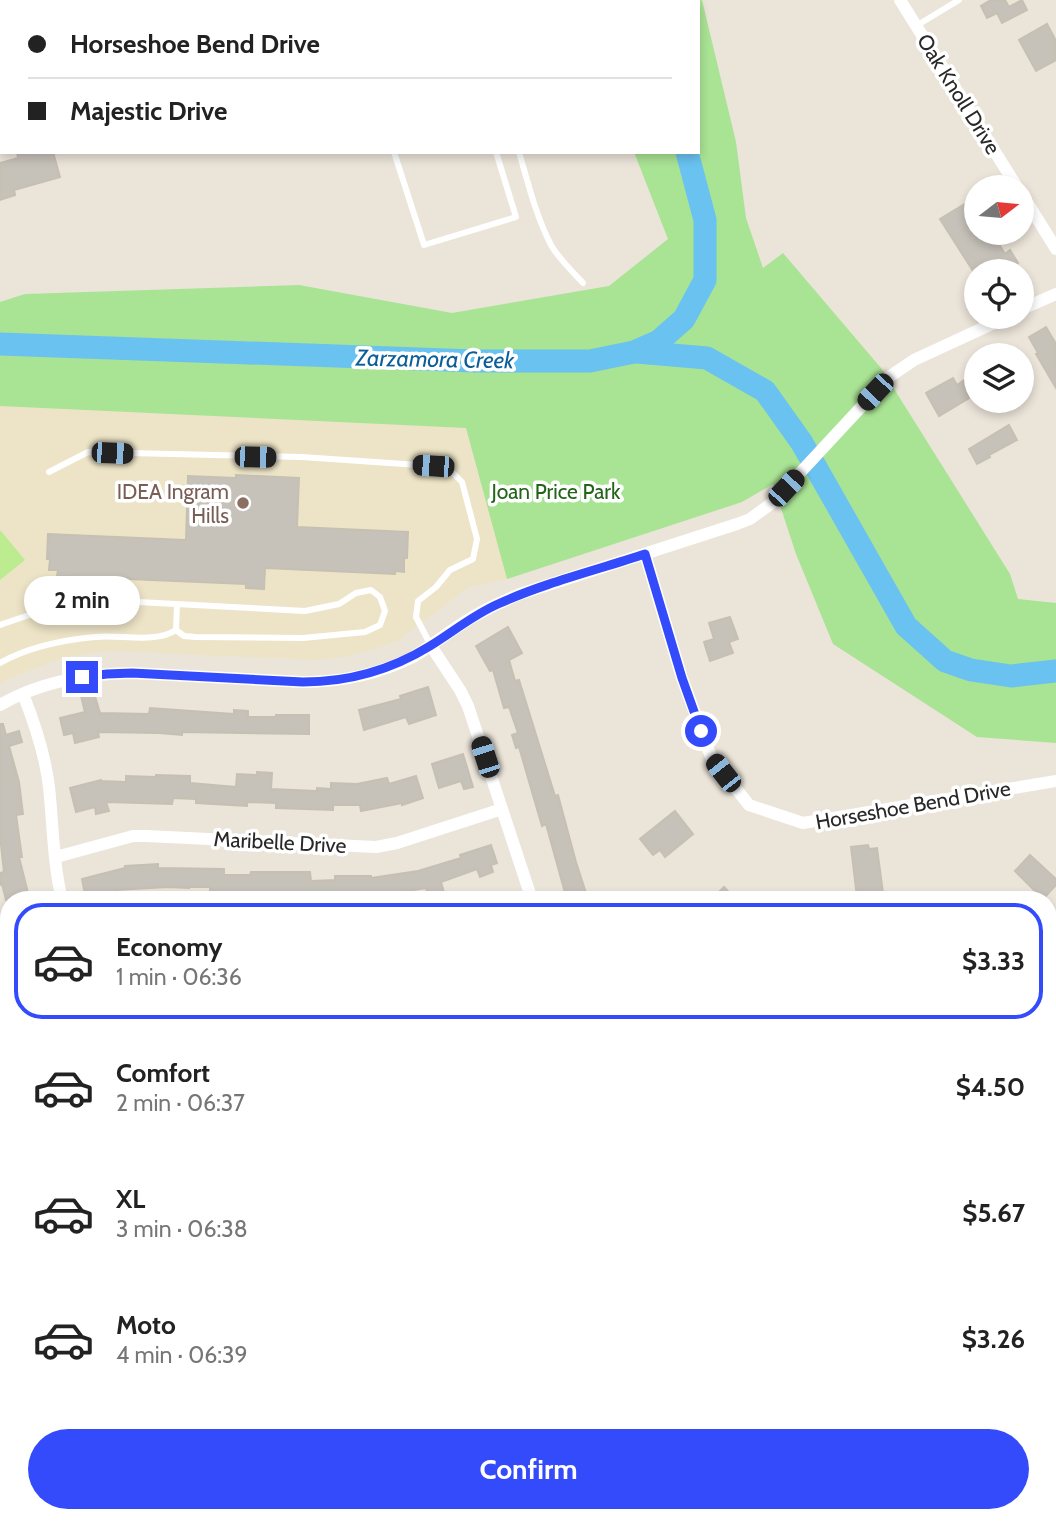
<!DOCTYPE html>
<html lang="en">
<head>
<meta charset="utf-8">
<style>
	:root { --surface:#fff; --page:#f2f2f2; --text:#222; --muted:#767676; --line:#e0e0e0; --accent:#344bfc }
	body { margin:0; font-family:Cabin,sans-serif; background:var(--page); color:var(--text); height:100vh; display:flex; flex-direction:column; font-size:26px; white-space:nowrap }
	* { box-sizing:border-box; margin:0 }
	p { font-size:23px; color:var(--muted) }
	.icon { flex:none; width:38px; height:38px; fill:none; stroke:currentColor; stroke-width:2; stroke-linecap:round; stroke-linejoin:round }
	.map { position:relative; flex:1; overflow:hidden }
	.details { position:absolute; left:0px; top:891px; width:1057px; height:632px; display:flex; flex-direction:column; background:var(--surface); border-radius:28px 28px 0 0; box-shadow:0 4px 10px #0003 }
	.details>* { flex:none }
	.hud { position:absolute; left:0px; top:0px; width:700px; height:154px; box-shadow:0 4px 10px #0003; display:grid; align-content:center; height:154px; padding:0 28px; background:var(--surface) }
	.needle { width:46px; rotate:74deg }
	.buttons { position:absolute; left:964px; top:175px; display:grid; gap:14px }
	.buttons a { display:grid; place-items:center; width:70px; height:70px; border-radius:50%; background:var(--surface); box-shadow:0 4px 10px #0003; font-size:35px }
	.end { position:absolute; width:32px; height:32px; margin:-16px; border:9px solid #344bfc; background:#fff; box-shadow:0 0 0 4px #fff }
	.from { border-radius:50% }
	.bubble { position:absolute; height:49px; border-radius:24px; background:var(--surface); box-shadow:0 4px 10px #0003; font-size:23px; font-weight:700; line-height:49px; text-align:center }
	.car { position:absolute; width:21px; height:42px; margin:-21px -10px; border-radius:9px; box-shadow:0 0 5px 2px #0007; background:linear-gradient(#222 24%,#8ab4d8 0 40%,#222 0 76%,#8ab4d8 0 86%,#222 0) }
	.hud b { display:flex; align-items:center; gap:24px; height:66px; font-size:26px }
	.hud b+b { border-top:2px solid var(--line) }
	.hud i { width:18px; height:18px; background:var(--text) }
	ul { padding:12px 0 0; list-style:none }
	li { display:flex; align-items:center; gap:21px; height:116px; margin:0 14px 10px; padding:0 14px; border:4px solid transparent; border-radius:28px }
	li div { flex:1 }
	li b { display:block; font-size:26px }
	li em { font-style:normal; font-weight:700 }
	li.on { border-color:var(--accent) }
	li>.icon { width:63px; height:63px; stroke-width:1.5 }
	.button { display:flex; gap:14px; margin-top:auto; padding:14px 28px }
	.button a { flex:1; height:80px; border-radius:42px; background:var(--accent); color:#fff; font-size:28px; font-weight:700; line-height:80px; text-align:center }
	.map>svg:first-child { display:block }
	.education { fill:#ede4c7 }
	.green { fill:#a9e394 }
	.pitch { fill:#bdeb8f }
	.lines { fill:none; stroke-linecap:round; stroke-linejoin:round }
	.stream { stroke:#69c2f0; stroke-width:3.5 }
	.river { stroke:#69c2f0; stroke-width:23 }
	.building { fill:#c6c1b9; stroke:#c6c0b3; stroke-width:2 }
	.service { stroke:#fff; stroke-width:6 }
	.minor { stroke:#fff; stroke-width:12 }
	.route { stroke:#344bfc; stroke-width:9 }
	.education-dot { fill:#8d6e63; stroke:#fff; stroke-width:2.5 }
	.labels { text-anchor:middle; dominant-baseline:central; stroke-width:7; stroke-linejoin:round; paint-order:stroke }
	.street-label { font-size:21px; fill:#282828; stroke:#fff }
	.education-label { font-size:21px; fill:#785e54; stroke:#fff; text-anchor:end }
	.park-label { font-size:21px; fill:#226418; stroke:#fff }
	.water-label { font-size:23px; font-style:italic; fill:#0b5e98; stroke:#fff }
</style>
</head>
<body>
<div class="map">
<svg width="1056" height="1522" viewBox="0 0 1056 1522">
	<rect width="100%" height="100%" fill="#ebe4d9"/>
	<polygon class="education" points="0,406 466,428 507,579 469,587 399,640 381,647 348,656 316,660 109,651 64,657 9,679 0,685"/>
	<polygon class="green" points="571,0 702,0 736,142 746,218 763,268 783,253 881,368 1010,574 1018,599 1056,603 1056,743 977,737 833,644 796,554 773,484 742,502 507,579 466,428 0,406 0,302 25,294 299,285 452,313 609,286 668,239 634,152 698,152 698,2 572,2"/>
	<polygon class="pitch" points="0,530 25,560 0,580"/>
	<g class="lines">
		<polyline class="stream" points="0,991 9,1010"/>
		<g class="river">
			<polyline points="639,0 640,2"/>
			<polyline points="0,344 474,361 590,361 634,352 659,341 684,319 705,280 705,220 687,152"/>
			<polyline points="637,352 707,358 765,391 802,443 906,626 945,661 971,670 1011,676 1056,671"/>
		</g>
	</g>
	<g class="building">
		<polygon points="991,0 1005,0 1009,7 1022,0 1027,10 1002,23 997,13 987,18 981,6"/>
		<polygon points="1047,24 1056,41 1056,60 1036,71 1019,40"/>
		<polygon points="17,152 53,152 60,177 14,190 15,195 0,200 0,163 18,158"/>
		<polygon points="976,197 976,233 987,233 995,246 999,244 1005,254 1010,250 1018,263 1004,271 973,271 940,219"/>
		<polygon points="1046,327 1056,344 1056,388 1036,354 1038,353 1029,337"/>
		<polygon points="976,372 976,394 939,416 926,393 953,378 957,385"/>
		<polygon points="1009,425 1017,440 989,455 990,457 977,464 969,449"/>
		<polygon points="236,475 299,478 297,527 408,532 407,558 404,558 404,572 395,571 395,574 265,568 264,589 246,588 246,584 57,576 58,570 49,570 50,559 47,559 48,534 186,540 188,476 236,478"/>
		<polygon points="730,617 738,639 729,642 733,653 710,661 704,642 714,639 709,623"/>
		<polygon points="508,627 522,653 509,660 515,681 519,680 555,796 558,795 576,862 587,896 574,900 567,900 546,824 542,826 519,747 516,748 512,735 518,733 509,707 504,708 493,670 490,671 476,646"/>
		<polygon points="428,687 436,715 409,724 406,717 364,730 359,710 401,699 400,696"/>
		<polygon points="94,693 100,713 149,714 150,708 234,714 234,710 248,711 248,717 276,717 276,715 309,715 309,734 182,732 182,735 159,733 98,732 99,737 75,743 73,733 64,735 60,718 85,712 81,696"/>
		<polygon points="0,724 3,724 6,735 19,731 22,742 9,746 19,782 23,814 16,815 22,857 19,857 29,897 18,900 6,900 2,884 0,885 0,873 4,872 0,836"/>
		<polygon points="463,754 473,787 464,789 461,781 439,788 432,764"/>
		<polygon points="257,772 272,773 271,789 317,791 317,788 331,789 331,783 357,784 387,778 389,784 416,776 423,798 402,805 402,803 361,811 360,805 333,805 333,810 276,808 276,803 247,802 247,806 196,803 196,799 173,798 172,804 106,802 109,811 96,814 95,807 76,812 70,788 101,780 101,781 126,782 126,776 156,777 156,775 190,776 190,783 236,787 237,774 257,775"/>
		<polygon points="675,811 693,834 665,857 660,850 653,855 640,839"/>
		<polygon points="491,845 497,863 491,865 493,872 480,877 477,869 441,882 445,896 433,900 429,900 426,888 383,895 294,896 294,892 210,892 210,887 189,887 189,888 168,887 116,890 117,893 86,900 82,879 125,868 125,866 158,864 158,868 224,869 224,875 250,875 251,872 310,872 311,881 335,880 335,876 371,876 371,878 418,871 461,858 460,855"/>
		<polygon points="868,845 869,849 877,848 883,893 857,897 851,847"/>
		<polygon points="1030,855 1056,879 1056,885 1043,899 1015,871"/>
		<polygon points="724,887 736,900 711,900"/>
	</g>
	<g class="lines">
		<g class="service">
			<polyline points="161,0 161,2"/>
			<polyline points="346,0 346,2"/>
			<polyline points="447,0 448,2"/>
			<polyline points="469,0 469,2"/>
			<polyline points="264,2 270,0"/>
			<polyline points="916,26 959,0"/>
			<polyline points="394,152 424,245 516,217 496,152"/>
			<path d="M519 152C528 183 536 216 551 245 559 259 572 271 583 283"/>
			<polyline points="49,472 88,452 302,457 433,466 450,470 462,482 477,539 473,559 450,570 436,587 418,601 416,617 431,646"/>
			<polyline points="0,625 38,612 97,602 138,602 305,611 339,604 356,593 371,590 380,597 385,611 380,625 365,632 303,638 195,637 184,636 176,630 177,604"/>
			<path d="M0 663C28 647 63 640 95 637 120 634 155 644 176 630"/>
		</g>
		<g class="minor">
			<polyline points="900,0 1017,187"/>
			<polyline points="1022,194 1056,249"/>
			<polyline points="1022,309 1056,294"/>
			<polyline points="645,554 682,678 711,757 749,805 803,823 1056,781"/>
			<polyline points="431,646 460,690 468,706 532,900"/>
			<path d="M23 694C35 724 45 754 49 787 53 824 53 863 62 900"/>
			<path d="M0 705C39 682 87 674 132 673L303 682C341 682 379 674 413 657 433 645 451 630 471 618 487 608 504 601 520 594L737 524 750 519 772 503 889 377 914 360 1007 317"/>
			<polyline points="56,857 133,836 146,836 376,847 397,843 502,809"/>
			<polyline points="0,1223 9,1220"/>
			<polyline points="1048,1309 1056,1316"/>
			<polyline points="0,1397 9,1394"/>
			<polyline points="235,1514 238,1522"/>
			<polyline points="734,1514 737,1522"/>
			<polyline points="920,1514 932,1522"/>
			<polyline points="170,1522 200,1514"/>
		</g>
	</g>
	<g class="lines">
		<path class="route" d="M82 677 107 674 132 673 303 682C348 682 391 670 430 646 453 632 473 615 498 604 544 583 597 570 645 554L682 678 701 731"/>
	</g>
	<circle class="education-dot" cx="243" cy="503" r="7"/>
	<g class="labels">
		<g class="street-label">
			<text transform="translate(959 94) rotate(58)">Oak Knoll Drive</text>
			<text transform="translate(913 805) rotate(-10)">Horseshoe Bend Drive</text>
			<text transform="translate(280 842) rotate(3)">Maribelle Drive</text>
		</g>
		<g class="education-label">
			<text x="229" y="491">IDEA Ingram<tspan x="229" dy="24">Hills</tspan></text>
		</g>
		<g class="park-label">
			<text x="556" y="491">Joan Price Park</text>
		</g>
		<g class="water-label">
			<text transform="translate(435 359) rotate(1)">Zarzamora Creek</text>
		</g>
	</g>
</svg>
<div class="buttons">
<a><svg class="needle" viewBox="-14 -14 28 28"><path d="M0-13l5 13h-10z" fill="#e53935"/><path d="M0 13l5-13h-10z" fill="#767676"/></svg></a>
<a><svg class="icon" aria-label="locate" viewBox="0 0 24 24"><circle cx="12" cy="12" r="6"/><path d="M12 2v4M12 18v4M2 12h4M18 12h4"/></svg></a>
<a><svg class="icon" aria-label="layers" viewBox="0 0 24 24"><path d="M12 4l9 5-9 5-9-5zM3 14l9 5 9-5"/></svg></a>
</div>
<i class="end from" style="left:701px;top:731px"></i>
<i class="end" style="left:82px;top:677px"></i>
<div class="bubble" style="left:24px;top:576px;width:116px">2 min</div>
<i class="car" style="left:875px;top:392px;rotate:223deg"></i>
<i class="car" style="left:112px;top:453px;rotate:92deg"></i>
<i class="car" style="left:255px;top:457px;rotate:91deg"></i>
<i class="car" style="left:433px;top:466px;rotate:274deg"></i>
<i class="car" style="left:786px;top:488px;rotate:43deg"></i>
<i class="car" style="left:485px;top:757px;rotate:342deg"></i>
<i class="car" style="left:723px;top:773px;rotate:322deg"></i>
<div class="hud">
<b><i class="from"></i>Horseshoe Bend Drive</b>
<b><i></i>Majestic Drive</b>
</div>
<section class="details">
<ul>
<li class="on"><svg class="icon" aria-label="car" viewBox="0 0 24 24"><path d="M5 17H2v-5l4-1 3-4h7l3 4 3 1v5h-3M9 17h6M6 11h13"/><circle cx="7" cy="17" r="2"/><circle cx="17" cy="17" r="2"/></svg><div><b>Economy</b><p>1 min · 06:36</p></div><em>$3.33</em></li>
<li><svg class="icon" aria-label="car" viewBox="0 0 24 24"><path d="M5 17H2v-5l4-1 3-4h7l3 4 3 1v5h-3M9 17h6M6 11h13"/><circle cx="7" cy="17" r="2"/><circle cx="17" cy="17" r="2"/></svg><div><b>Comfort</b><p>2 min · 06:37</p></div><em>$4.50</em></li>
<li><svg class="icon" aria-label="car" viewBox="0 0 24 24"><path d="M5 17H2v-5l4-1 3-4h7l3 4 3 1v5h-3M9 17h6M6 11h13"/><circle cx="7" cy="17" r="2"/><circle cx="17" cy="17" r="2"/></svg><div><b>XL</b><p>3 min · 06:38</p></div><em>$5.67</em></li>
<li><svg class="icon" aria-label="car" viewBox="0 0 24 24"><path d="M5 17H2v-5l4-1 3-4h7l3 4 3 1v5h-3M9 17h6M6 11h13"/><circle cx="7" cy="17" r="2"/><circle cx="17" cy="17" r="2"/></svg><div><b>Moto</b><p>4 min · 06:39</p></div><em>$3.26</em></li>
</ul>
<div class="button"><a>Confirm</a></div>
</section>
</div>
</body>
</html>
